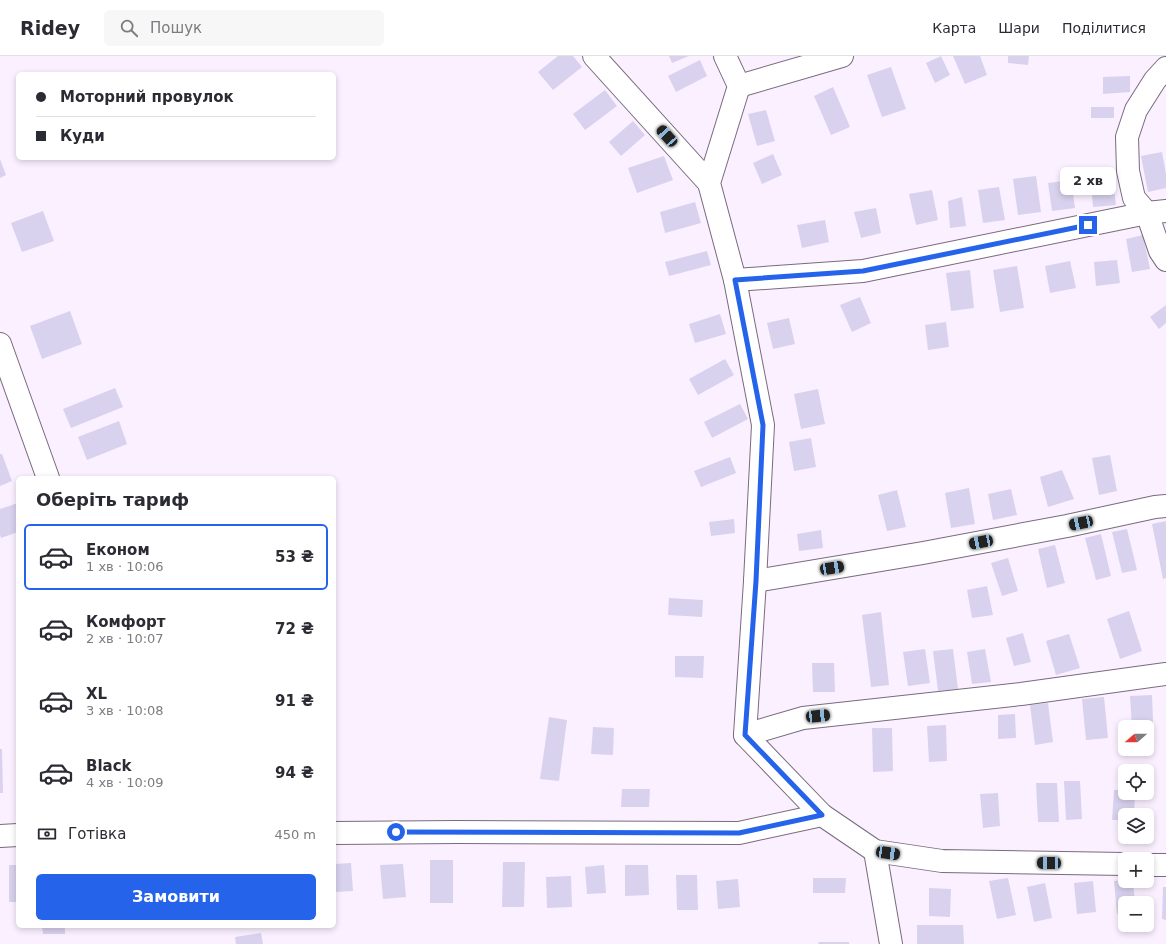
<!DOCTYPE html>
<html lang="uk">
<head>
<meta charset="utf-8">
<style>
	:root { --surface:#fff; --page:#f7f7f7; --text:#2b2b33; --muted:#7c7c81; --line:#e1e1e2; --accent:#2563eb }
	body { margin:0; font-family:"DejaVu Sans",sans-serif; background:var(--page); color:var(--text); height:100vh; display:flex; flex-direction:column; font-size:15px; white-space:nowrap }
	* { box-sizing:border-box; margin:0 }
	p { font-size:13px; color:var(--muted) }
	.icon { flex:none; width:22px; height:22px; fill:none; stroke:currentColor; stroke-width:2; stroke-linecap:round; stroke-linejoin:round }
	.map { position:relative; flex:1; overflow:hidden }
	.side { position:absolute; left:16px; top:420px; width:320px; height:452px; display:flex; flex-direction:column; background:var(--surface); border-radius:6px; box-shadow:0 2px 6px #0003 }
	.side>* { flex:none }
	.guide { position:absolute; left:16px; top:16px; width:320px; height:88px; border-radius:6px; box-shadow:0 2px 6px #0003; display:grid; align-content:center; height:88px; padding:0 20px; background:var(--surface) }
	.needle { width:26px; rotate:250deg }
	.fabs { position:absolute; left:1118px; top:664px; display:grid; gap:8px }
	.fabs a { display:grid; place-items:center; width:36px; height:36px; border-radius:6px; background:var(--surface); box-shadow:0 2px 6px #0003; font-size:20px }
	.end { position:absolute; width:18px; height:18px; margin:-9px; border:5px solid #2563eb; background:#fff; box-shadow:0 0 0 2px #fff }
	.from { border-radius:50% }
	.bubble { position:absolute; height:28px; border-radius:6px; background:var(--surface); box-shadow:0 2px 6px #0003; font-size:13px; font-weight:600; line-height:28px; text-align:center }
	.car { position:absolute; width:12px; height:24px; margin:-12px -6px; border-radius:5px; box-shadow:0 0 3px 1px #0007; background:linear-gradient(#222 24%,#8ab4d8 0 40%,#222 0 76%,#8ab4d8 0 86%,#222 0) }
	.guide b { display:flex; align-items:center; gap:14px; height:38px; font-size:15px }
	.guide b+b { border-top:1px solid var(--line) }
	.guide i { width:10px; height:10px; background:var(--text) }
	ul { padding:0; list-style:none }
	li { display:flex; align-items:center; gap:12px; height:66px; margin:0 8px 6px; padding:0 12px; border:2px solid transparent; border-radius:6px }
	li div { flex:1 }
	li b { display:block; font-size:15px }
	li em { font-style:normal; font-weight:600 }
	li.current { border-color:var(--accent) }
	li>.icon { width:36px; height:36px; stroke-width:1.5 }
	h2 { padding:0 20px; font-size:18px; line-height:48px }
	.pay { display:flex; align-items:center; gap:10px; height:44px; padding:0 20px; font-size:15px }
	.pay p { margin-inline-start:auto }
	.action { display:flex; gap:8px; margin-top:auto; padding:8px 20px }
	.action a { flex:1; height:46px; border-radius:6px; background:var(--accent); color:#fff; font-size:16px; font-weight:600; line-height:46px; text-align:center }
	header { display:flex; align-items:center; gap:24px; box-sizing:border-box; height:56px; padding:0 20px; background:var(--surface); border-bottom:1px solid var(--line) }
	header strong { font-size:19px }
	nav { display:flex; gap:22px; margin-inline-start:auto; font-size:14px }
	.search { width:280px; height:36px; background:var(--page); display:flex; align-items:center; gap:10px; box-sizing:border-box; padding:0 14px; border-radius:6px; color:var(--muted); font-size:15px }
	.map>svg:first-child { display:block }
	.building { fill:#d8d2ee }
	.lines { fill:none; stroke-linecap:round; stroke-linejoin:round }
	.minor-casing { stroke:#7a6a7f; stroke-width:24 }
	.minor { stroke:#fff; stroke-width:22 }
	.route { stroke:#2563eb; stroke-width:5 }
</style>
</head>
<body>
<header>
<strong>Ridey</strong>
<div class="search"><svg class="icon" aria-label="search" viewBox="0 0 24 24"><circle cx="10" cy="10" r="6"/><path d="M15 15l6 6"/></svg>Пошук</div>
<nav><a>Карта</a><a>Шари</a><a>Поділитися</a></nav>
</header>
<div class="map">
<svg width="1166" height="888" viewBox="0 0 1166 888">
	<rect width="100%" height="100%" fill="#fbf0ff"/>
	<g class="building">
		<polygon points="558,0 573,0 582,11 553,34 538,16"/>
		<polygon points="669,0 689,0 672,7"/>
		<polygon points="941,0 950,19 935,27 926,7"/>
		<polygon points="953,0 980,0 987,19 965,28"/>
		<polygon points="1008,0 1029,0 1028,9 1008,7"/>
		<polygon points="700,4 707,20 676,36 668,20"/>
		<polygon points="891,11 906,53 882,61 867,19"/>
		<polygon points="1130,20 1130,36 1103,38 1103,21"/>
		<polygon points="833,31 850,71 831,79 814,40"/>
		<polygon points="605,34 617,50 585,74 573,58"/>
		<rect x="1091" y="51" width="23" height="11"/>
		<polygon points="766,54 775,85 757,90 748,58"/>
		<polygon points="633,65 645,79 621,100 609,86"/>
		<polygon points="1162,96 1166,118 1166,132 1148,136 1141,100"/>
		<polygon points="773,98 782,119 762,128 753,107"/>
		<polygon points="664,100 673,124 637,137 628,112"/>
		<polygon points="0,103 6,119 0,122"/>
		<polygon points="1036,120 1041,156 1018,159 1013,123"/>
		<polygon points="1071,124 1075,152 1052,155 1048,127"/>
		<polygon points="1113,125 1116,149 1093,151 1091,127"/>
		<polygon points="999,131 1005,164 983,167 978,134"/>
		<polygon points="932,134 938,164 916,169 909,138"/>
		<polygon points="962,141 966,170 950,172 948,145"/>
		<polygon points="695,146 701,167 665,177 660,156"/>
		<polygon points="876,152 881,177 861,182 854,156"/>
		<polygon points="43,155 54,185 22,196 11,167"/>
		<polygon points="825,164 829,186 802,192 797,169"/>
		<polygon points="1143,179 1150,213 1132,216 1126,183"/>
		<polygon points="707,195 711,209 669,220 665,206"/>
		<polygon points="1117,204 1120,227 1096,230 1094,206"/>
		<polygon points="1070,205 1076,232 1050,237 1045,210"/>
		<polygon points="1017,210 1024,252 1000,256 993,214"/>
		<polygon points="970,214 974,252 951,255 946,217"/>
		<polygon points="860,241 871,267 852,276 840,249"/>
		<polygon points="1166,249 1166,267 1159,273 1150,261"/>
		<polygon points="70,255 82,288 42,303 30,270"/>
		<polygon points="720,258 726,278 695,287 689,268"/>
		<polygon points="789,262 795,288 773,293 767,267"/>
		<polygon points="946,266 949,291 928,294 925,269"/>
		<polygon points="725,303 734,319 698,339 689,323"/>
		<polygon points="115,332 123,351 71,372 63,353"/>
		<polygon points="818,333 825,368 801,373 794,338"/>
		<polygon points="740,348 748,363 712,382 704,366"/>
		<polygon points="119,365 127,388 87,404 78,381"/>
		<polygon points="811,382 816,411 794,415 789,386"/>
		<polygon points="0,398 2,398 12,425 0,430"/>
		<polygon points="1110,399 1117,435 1099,439 1092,402"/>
		<polygon points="730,401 736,417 701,431 694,415"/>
		<polygon points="1062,414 1074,443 1048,451 1040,421"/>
		<polygon points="969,432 975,468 951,472 945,437"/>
		<polygon points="1011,433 1017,459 993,464 988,438"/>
		<polygon points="897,434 906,471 887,475 878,439"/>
		<polygon points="18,447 18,476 1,482 0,479 0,453"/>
		<polygon points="734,463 735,477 711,480 709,466"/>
		<polygon points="1166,465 1166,522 1163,523 1152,468"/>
		<polygon points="1127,473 1137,514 1122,517 1112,476"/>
		<polygon points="821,474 823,492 799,495 797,478"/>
		<polygon points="1101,478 1111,520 1096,524 1085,482"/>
		<polygon points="1055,489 1065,527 1047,532 1038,493"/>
		<polygon points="1008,502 1018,535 1002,540 991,507"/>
		<polygon points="987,530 993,559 972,562 967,534"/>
		<polygon points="669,542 703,544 702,561 668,559"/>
		<polygon points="1129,555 1142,595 1120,603 1107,563"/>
		<polygon points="881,556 889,629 871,631 862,559"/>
		<polygon points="1023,577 1031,606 1014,610 1006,582"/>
		<polygon points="1069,578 1080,612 1056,619 1046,585"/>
		<polygon points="925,593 930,627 908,630 903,596"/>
		<polygon points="953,593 958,633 938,635 933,595"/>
		<polygon points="985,593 991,626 972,628 967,596"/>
		<polygon points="675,600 704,600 703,622 675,621"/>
		<polygon points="812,607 834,607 835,636 813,636"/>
		<polygon points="1152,639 1154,690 1147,690 1147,671 1132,671 1130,640"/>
		<polygon points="1104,641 1108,682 1086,684 1082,643"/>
		<polygon points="1048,647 1053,686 1035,689 1030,649"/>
		<polygon points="1015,658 1016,682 998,683 998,659"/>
		<polygon points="549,661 567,664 559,725 540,723"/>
		<polygon points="946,669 947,705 929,706 927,670"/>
		<polygon points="593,671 614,672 613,699 591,698"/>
		<polygon points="872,672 892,672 893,715 873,716"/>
		<polygon points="0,693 2,693 3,737 0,737"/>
		<polygon points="1064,725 1080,725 1082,763 1066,764"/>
		<polygon points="1036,727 1057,727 1059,766 1038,766"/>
		<polygon points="622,733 650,733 649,751 621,751"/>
		<polygon points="1114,734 1125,734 1125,737 1135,737 1134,759 1125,759 1125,764 1112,764"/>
		<polygon points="998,737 1000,770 983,772 980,738"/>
		<rect x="430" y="804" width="23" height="43"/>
		<polygon points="503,806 525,806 524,851 502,851"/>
		<polygon points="351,807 353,835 334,836 334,808"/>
		<polygon points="403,808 406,841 383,843 380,809"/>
		<rect x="9" y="809" width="9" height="37"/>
		<polygon points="604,809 606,837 587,838 585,811"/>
		<polygon points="625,809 648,809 649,839 625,840"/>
		<polygon points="676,819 697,819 698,854 677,854"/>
		<polygon points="571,820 572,851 547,852 546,821"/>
		<polygon points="813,822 846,822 845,837 813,837"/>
		<polygon points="1008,822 1016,859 997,863 989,825"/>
		<polygon points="738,823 740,851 718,853 716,825"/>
		<polygon points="1125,824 1125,825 1133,825 1135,847 1125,847 1125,857 1117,858 1114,825"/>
		<polygon points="1093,825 1096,856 1077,858 1074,827"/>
		<polygon points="1045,827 1052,862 1034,866 1027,831"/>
		<polygon points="1163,831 1166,831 1166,864 1162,863"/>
		<polygon points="929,832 951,833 950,861 929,860"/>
		<polygon points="917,869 963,869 964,888 917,888"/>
		<polygon points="42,870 65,870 65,878 43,878"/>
		<polygon points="261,877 263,888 236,888 235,881"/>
		<polygon points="819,886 849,886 849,888 818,888"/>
	</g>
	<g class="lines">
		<defs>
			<g id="minor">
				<polyline points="594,0 709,127"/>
				<polyline points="725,0 739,30 709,127 735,224 763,369 755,525 745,679 822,759"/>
				<polyline points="1166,12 1155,24 1136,54 1127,81 1128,115 1134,142 1147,157 1160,195 1166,204"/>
				<polyline points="739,30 842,0"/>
				<polyline points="735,224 863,215 1147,157 1166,155"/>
				<polyline points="0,288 48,422"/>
				<polyline points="755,525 923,497 1067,470 1155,451 1166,450"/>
				<polyline points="745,679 803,662 1021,638 1166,618"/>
				<polyline points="334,777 457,776 739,777 822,759 875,795 942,805 1125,808"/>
				<polyline points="0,780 18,779"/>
				<polyline points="875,795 891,888"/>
				<polyline points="1147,809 1166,809"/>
			</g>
		</defs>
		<use href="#minor" class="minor-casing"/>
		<use href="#minor" class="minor"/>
	</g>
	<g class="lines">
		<polyline class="route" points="396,776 739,777 822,759 745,679 756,525 763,369 735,224 863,215 1088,169"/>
	</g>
</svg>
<div class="fabs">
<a><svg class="needle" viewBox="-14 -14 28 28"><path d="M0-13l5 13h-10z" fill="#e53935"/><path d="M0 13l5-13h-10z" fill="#7c7c81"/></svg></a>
<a><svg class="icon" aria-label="locate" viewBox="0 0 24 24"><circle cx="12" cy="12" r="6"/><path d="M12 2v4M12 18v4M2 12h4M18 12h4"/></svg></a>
<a><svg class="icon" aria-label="layers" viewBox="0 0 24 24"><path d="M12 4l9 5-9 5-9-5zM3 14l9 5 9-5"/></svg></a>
<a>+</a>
<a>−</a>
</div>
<i class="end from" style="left:396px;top:776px"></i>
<i class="end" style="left:1088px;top:169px"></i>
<div class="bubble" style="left:1060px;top:111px;width:56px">2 хв</div>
<i class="car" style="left:667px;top:80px;rotate:318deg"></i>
<i class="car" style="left:1081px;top:467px;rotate:258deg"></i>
<i class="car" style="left:981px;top:486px;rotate:259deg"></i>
<i class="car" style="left:832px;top:512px;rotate:81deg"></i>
<i class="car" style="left:818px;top:660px;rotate:84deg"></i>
<i class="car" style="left:888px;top:797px;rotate:98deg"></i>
<i class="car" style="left:1049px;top:807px;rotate:271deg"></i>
<div class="guide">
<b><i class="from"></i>Моторний провулок</b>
<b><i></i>Куди</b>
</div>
<section class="side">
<h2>Оберіть тариф</h2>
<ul>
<li class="current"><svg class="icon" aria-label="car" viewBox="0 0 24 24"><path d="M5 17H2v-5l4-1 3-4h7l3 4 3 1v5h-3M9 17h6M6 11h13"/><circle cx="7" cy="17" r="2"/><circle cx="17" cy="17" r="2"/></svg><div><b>Економ</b><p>1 хв · 10:06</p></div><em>53 ₴</em></li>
<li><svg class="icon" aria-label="car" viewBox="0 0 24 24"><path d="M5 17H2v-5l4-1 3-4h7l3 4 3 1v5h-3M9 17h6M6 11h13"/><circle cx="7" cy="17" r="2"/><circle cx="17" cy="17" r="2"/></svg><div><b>Комфорт</b><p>2 хв · 10:07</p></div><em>72 ₴</em></li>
<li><svg class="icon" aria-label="car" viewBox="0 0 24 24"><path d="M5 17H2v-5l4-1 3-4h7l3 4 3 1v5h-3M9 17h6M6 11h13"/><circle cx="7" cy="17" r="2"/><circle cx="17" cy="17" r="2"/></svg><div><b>XL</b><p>3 хв · 10:08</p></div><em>91 ₴</em></li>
<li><svg class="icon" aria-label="car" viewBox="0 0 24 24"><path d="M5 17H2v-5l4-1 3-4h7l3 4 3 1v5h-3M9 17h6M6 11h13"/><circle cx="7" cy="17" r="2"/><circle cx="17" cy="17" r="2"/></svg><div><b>Black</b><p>4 хв · 10:09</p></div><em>94 ₴</em></li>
</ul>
<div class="pay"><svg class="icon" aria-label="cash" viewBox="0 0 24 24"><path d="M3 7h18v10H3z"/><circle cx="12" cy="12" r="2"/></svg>Готівка<p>450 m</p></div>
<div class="action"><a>Замовити</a></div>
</section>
</div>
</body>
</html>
